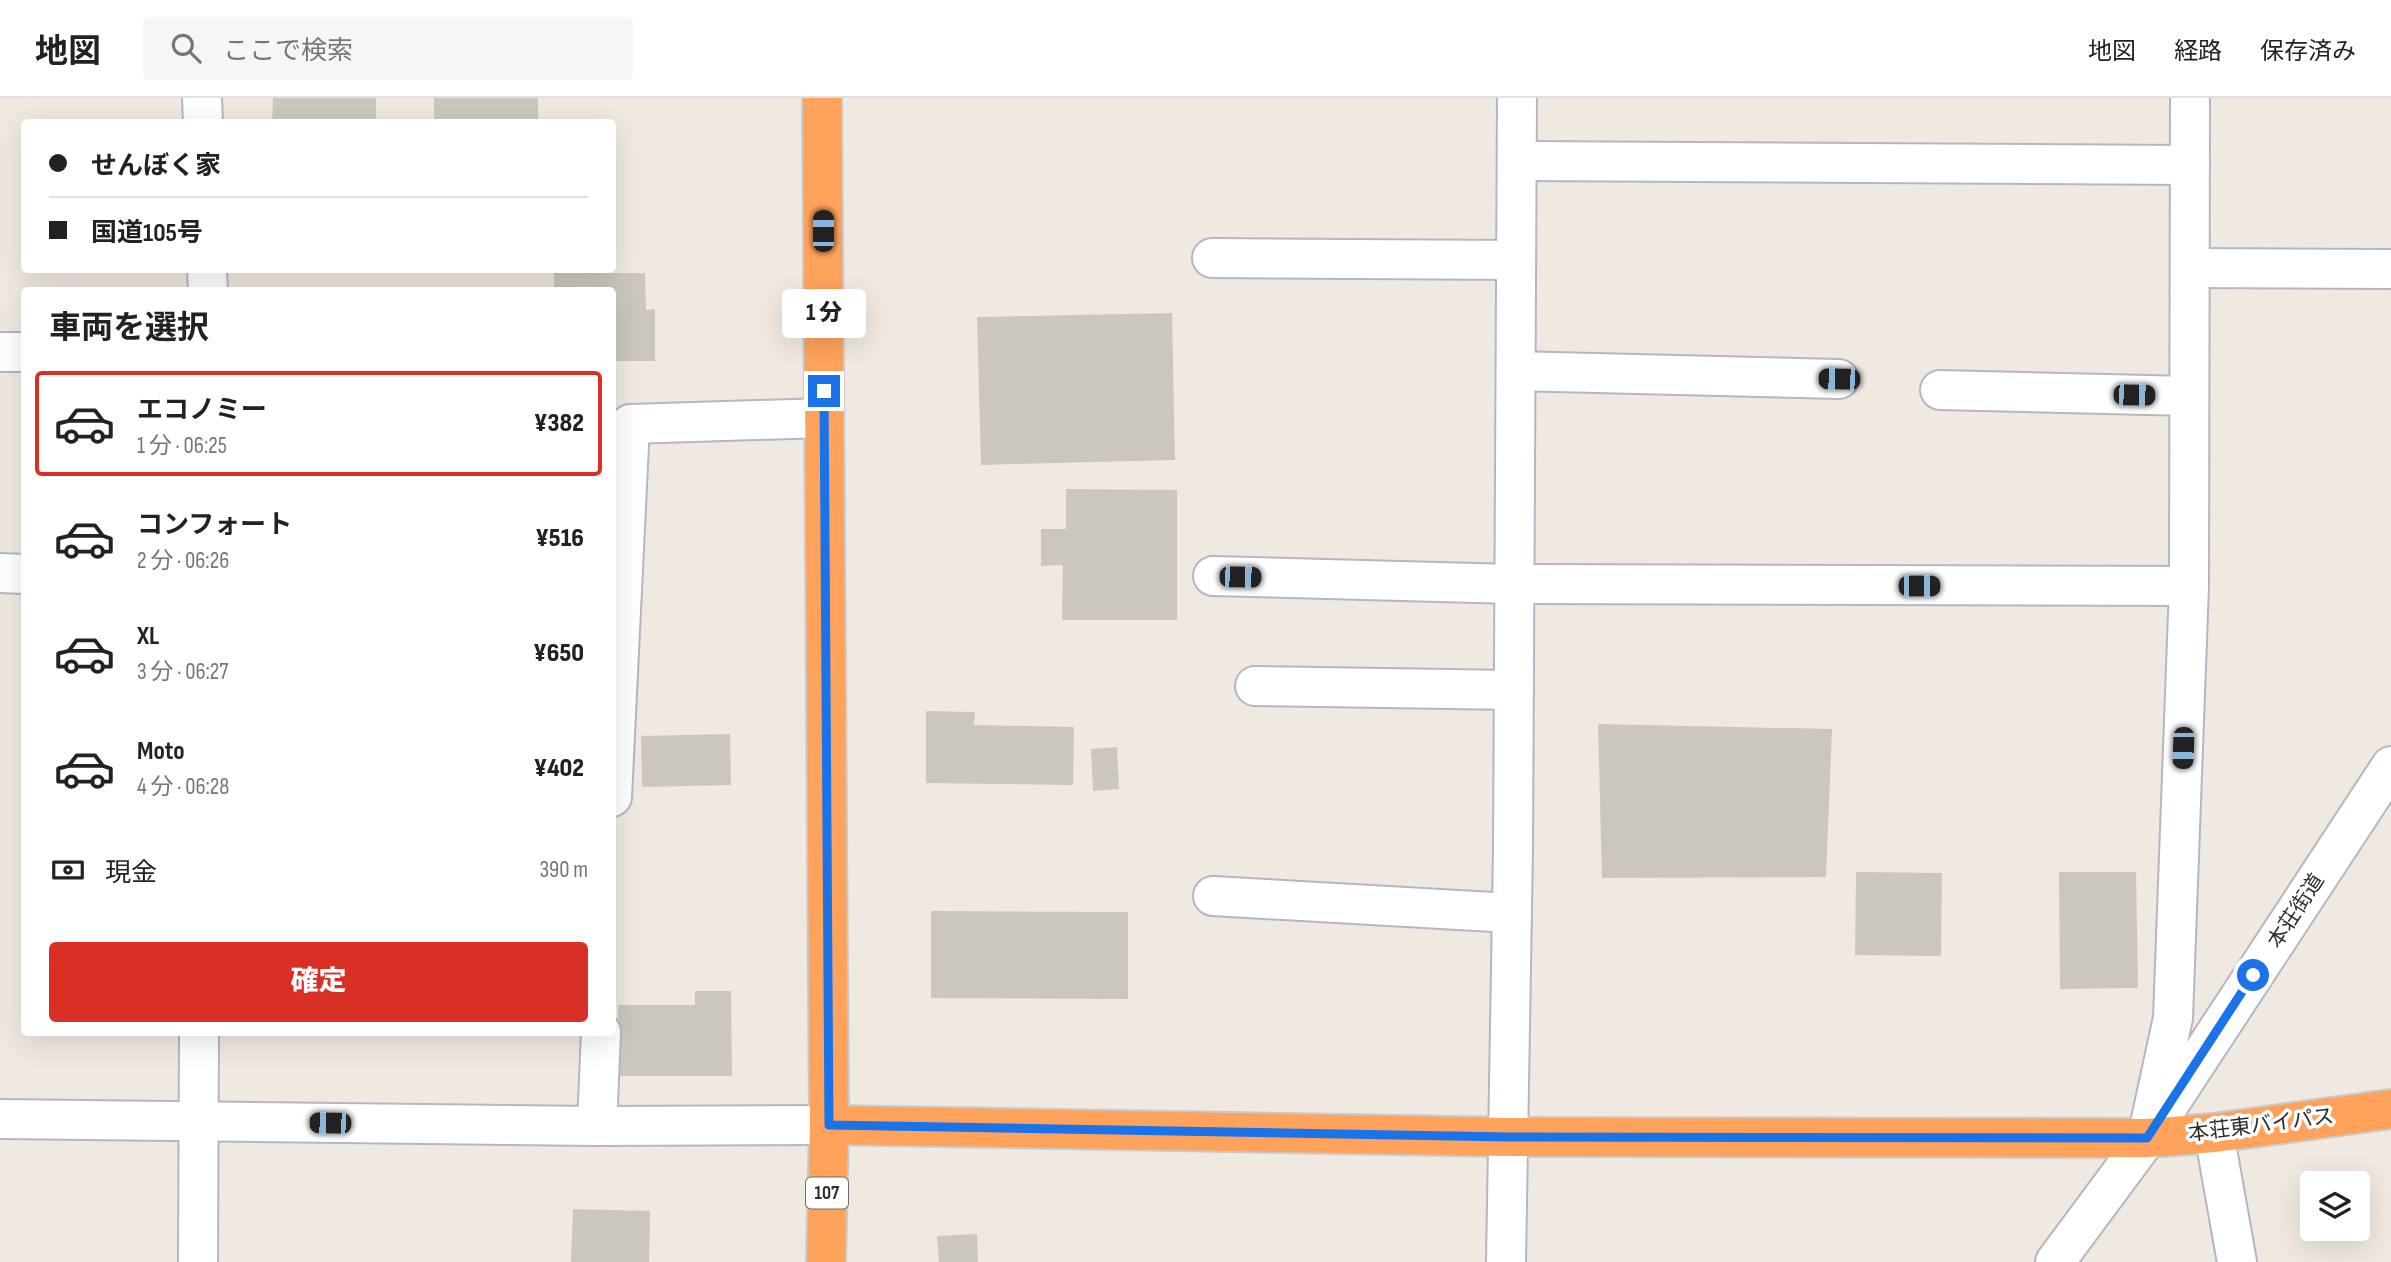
<!DOCTYPE html>
<html lang="ja">
<head>
<meta charset="utf-8">
<style>
	:root { --surface:#fff; --page:#f6f6f6; --text:#222; --muted:#767676; --line:#e0e0e0; --accent:#d93025 }
	body { margin:0; font-family:"Sofia Sans Condensed","Noto Sans JP",sans-serif; background:var(--page); color:var(--text); height:100vh; display:flex; flex-direction:column; font-size:26px; white-space:nowrap }
	* { box-sizing:border-box; margin:0 }
	p { font-size:23px; color:var(--muted) }
	.icon { flex:none; width:38px; height:38px; fill:none; stroke:currentColor; stroke-width:2; stroke-linecap:round; stroke-linejoin:round }
	.map { position:relative; flex:1; overflow:hidden }
	.details { position:absolute; left:21px; top:189px; width:595px; height:749px; display:flex; flex-direction:column; background:var(--surface); border-radius:7px; box-shadow:0 7px 28px #0002 }
	.details>* { flex:none }
	.guide { position:absolute; left:21px; top:21px; width:595px; height:154px; border-radius:7px; box-shadow:0 7px 28px #0002; display:grid; align-content:center; height:154px; padding:0 28px; background:var(--surface) }
	.tools { position:absolute; left:2300px; top:1073px; display:grid; gap:14px }
	.tools a { display:grid; place-items:center; width:70px; height:70px; border-radius:7px; background:var(--surface); box-shadow:0 7px 28px #0002; font-size:35px }
	.end { position:absolute; width:32px; height:32px; margin:-16px; border:9px solid #1a73e8; background:#fff; box-shadow:0 0 0 4px #fff }
	.from { border-radius:50% }
	.bubble { position:absolute; height:49px; border-radius:7px; background:var(--surface); box-shadow:0 7px 28px #0002; font-size:23px; font-weight:800; line-height:49px; text-align:center }
	.car { position:absolute; width:21px; height:42px; margin:-21px -10px; border-radius:9px; box-shadow:0 0 5px 2px #0007; background:linear-gradient(#222 24%,#8ab4d8 0 40%,#222 0 76%,#8ab4d8 0 86%,#222 0) }
	.guide b { display:flex; align-items:center; gap:24px; height:66px; font-size:26px }
	.guide b+b { border-top:2px solid var(--line) }
	.guide i { width:18px; height:18px; background:var(--text) }
	ul { padding:0; list-style:none }
	li { display:flex; align-items:center; gap:21px; height:105px; margin:0 14px 10px; padding:0 14px; border:4px solid transparent; border-radius:7px }
	li div { flex:1 }
	li b { display:block; font-size:26px }
	li em { font-style:normal; font-weight:800 }
	li.current { border-color:var(--accent) }
	li>.icon { width:63px; height:63px; stroke-width:1.5 }
	h2 { padding:0 28px; font-size:32px; line-height:84px }
	.pay { display:flex; align-items:center; gap:18px; height:77px; padding:0 28px; font-size:26px }
	.pay p { margin-inline-start:auto }
	.button { display:flex; gap:14px; margin-top:auto; padding:14px 28px }
	.button a { flex:1; height:80px; border-radius:7px; background:var(--accent); color:#fff; font-size:28px; font-weight:800; line-height:80px; text-align:center }
	header { display:flex; align-items:center; gap:42px; box-sizing:border-box; height:98px; padding:0 35px; background:var(--surface); border-bottom:2px solid var(--line) }
	header strong { font-size:33px }
	nav { display:flex; gap:38px; margin-inline-start:auto; font-size:24px }
	.search { width:490px; height:63px; background:var(--page); display:flex; align-items:center; gap:18px; box-sizing:border-box; padding:0 24px; border-radius:7px; color:var(--muted); font-size:26px }
	.map>svg:first-child { display:block }
	.building { fill:#cbc7bf }
	.lines { fill:none; stroke-linecap:round; stroke-linejoin:round }
	.minor-casing { stroke:#b4b7c1; stroke-width:42 }
	.highway-casing { stroke:#c9c9c9; stroke-width:42 }
	.minor { stroke:#fff; stroke-width:38 }
	.highway { stroke:#ffa35c; stroke-width:38 }
	.route { stroke:#1a73e8; stroke-width:9 }
	.labels { text-anchor:middle; dominant-baseline:central; stroke-width:7; stroke-linejoin:round; paint-order:stroke }
	.shield { fill:#fff; stroke:#6d6d6d; stroke-width:2 }
	.shield-label { font-size:19px; font-weight:bold; fill:#2e2e2e }
	.street-label { font-size:21px; fill:#2e2e2e; stroke:#fff }
</style>
</head>
<body>
<header>
<strong>地図</strong>
<div class="search"><svg class="icon" aria-label="search" viewBox="0 0 24 24"><circle cx="10" cy="10" r="6"/><path d="M15 15l6 6"/></svg>ここで検索</div>
<nav><a>地図</a><a>経路</a><a>保存済み</a></nav>
</header>
<div class="map">
<svg width="2391" height="1164" viewBox="0 0 2391 1164">
	<rect width="100%" height="100%" fill="#efe9e1"/>
	<g class="building">
		<polygon points="273,0 376,0 376,24 272,24"/>
		<rect x="434" y="0" width="104" height="24"/>
		<polygon points="554,175 645,175 646,212 655,211 655,263 612,263 612,192 554,192"/>
		<polygon points="1172,215 1175,362 981,367 977,219"/>
		<polygon points="1066,391 1177,392 1177,522 1062,522 1063,467 1041,468 1041,431 1066,431"/>
		<polygon points="926,613 975,614 974,627 1074,629 1073,687 926,685"/>
		<polygon points="1598,626 1832,631 1826,779 1602,780"/>
		<polygon points="730,636 731,687 642,689 641,638"/>
		<polygon points="1117,649 1119,691 1093,693 1091,651"/>
		<polygon points="1856,774 1942,775 1941,858 1855,857"/>
		<polygon points="2059,774 2136,774 2138,890 2060,891"/>
		<polygon points="931,813 1128,814 1128,901 931,900"/>
		<polygon points="695,893 731,893 732,978 618,978 618,907 695,907"/>
		<polygon points="573,1111 650,1113 649,1164 571,1164"/>
		<polygon points="977,1136 978,1164 939,1164 937,1138"/>
	</g>
	<g class="lines">
		<defs>
			<g id="minor">
				<polyline points="202,0 203,24"/>
				<polyline points="1517,63 2190,67"/>
				<polyline points="1212,160 1516,162"/>
				<polyline points="2190,170 2391,171"/>
				<polyline points="207,172 208,192"/>
				<polyline points="0,254 24,254"/>
				<polyline points="1516,273 1839,281"/>
				<polyline points="1940,292 2189,298"/>
				<polyline points="0,475 24,476"/>
				<polyline points="1213,478 1514,486 2189,488"/>
				<polyline points="1255,588 1514,592"/>
				<polyline points="612,699 630,326 824,320"/>
				<polyline points="1213,798 1511,815"/>
				<polyline points="0,1021 597,1028 829,1027"/>
				<polyline points="597,1028 601,934"/>
				<polyline points="2214,1035 2237,1164"/>
				<polyline points="2147,1040 2173,920 2189,488 2190,0"/>
				<polyline points="198,1164 199,934"/>
				<polyline points="1506,1164 1513,751 1517,0"/>
				<polyline points="2055,1164 2147,1040 2391,668"/>
			</g>
			<g id="highway">
				<polyline points="822,0 829,1027 826,1164"/>
				<polyline points="829,1027 1509,1039 2147,1040 2214,1035 2391,1011"/>
			</g>
		</defs>
		<use href="#minor" class="minor-casing"/>
		<use href="#highway" class="highway-casing"/>
		<use href="#minor" class="minor"/>
		<use href="#highway" class="highway"/>
	</g>
	<g class="lines">
		<polyline class="route" points="824,293 829,1027 1509,1039 2147,1040 2253,877"/>
	</g>
	<g class="labels">
		<rect class="shield" x="806" y="1079.5" width="42" height="31" rx="5"/>
		<g class="shield-label">
			<text x="827" y="1095">107</text>
		</g>
		<g class="street-label">
			<text transform="translate(2296 813) rotate(-57)">本荘街道</text>
			<text transform="translate(2261 1027) rotate(-7)">本荘東バイパス</text>
		</g>
	</g>
</svg>
<div class="tools">
<a><svg class="icon" aria-label="layers" viewBox="0 0 24 24"><path d="M12 4l9 5-9 5-9-5zM3 14l9 5 9-5"/></svg></a>
</div>
<i class="end from" style="left:2253px;top:877px"></i>
<i class="end" style="left:824px;top:293px"></i>
<div class="bubble" style="left:782px;top:191px;width:84px">1 分</div>
<i class="car" style="left:823px;top:133px;rotate:0deg"></i>
<i class="car" style="left:1839px;top:281px;rotate:271deg"></i>
<i class="car" style="left:2134px;top:297px;rotate:91deg"></i>
<i class="car" style="left:1240px;top:479px;rotate:91deg"></i>
<i class="car" style="left:1919px;top:488px;rotate:90deg"></i>
<i class="car" style="left:2183px;top:650px;rotate:182deg"></i>
<i class="car" style="left:330px;top:1025px;rotate:271deg"></i>
<div class="guide">
<b><i class="from"></i>せんぼく家</b>
<b><i></i>国道105号</b>
</div>
<section class="details">
<h2>車両を選択</h2>
<ul>
<li class="current"><svg class="icon" aria-label="car" viewBox="0 0 24 24"><path d="M5 17H2v-5l4-1 3-4h7l3 4 3 1v5h-3M9 17h6M6 11h13"/><circle cx="7" cy="17" r="2"/><circle cx="17" cy="17" r="2"/></svg><div><b>エコノミー</b><p>1 分 · 06:25</p></div><em>¥382</em></li>
<li><svg class="icon" aria-label="car" viewBox="0 0 24 24"><path d="M5 17H2v-5l4-1 3-4h7l3 4 3 1v5h-3M9 17h6M6 11h13"/><circle cx="7" cy="17" r="2"/><circle cx="17" cy="17" r="2"/></svg><div><b>コンフォート</b><p>2 分 · 06:26</p></div><em>¥516</em></li>
<li><svg class="icon" aria-label="car" viewBox="0 0 24 24"><path d="M5 17H2v-5l4-1 3-4h7l3 4 3 1v5h-3M9 17h6M6 11h13"/><circle cx="7" cy="17" r="2"/><circle cx="17" cy="17" r="2"/></svg><div><b>XL</b><p>3 分 · 06:27</p></div><em>¥650</em></li>
<li><svg class="icon" aria-label="car" viewBox="0 0 24 24"><path d="M5 17H2v-5l4-1 3-4h7l3 4 3 1v5h-3M9 17h6M6 11h13"/><circle cx="7" cy="17" r="2"/><circle cx="17" cy="17" r="2"/></svg><div><b>Moto</b><p>4 分 · 06:28</p></div><em>¥402</em></li>
</ul>
<div class="pay"><svg class="icon" aria-label="cash" viewBox="0 0 24 24"><path d="M3 7h18v10H3z"/><circle cx="12" cy="12" r="2"/></svg>現金<p>390 m</p></div>
<div class="button"><a>確定</a></div>
</section>
</div>
</body>
</html>
